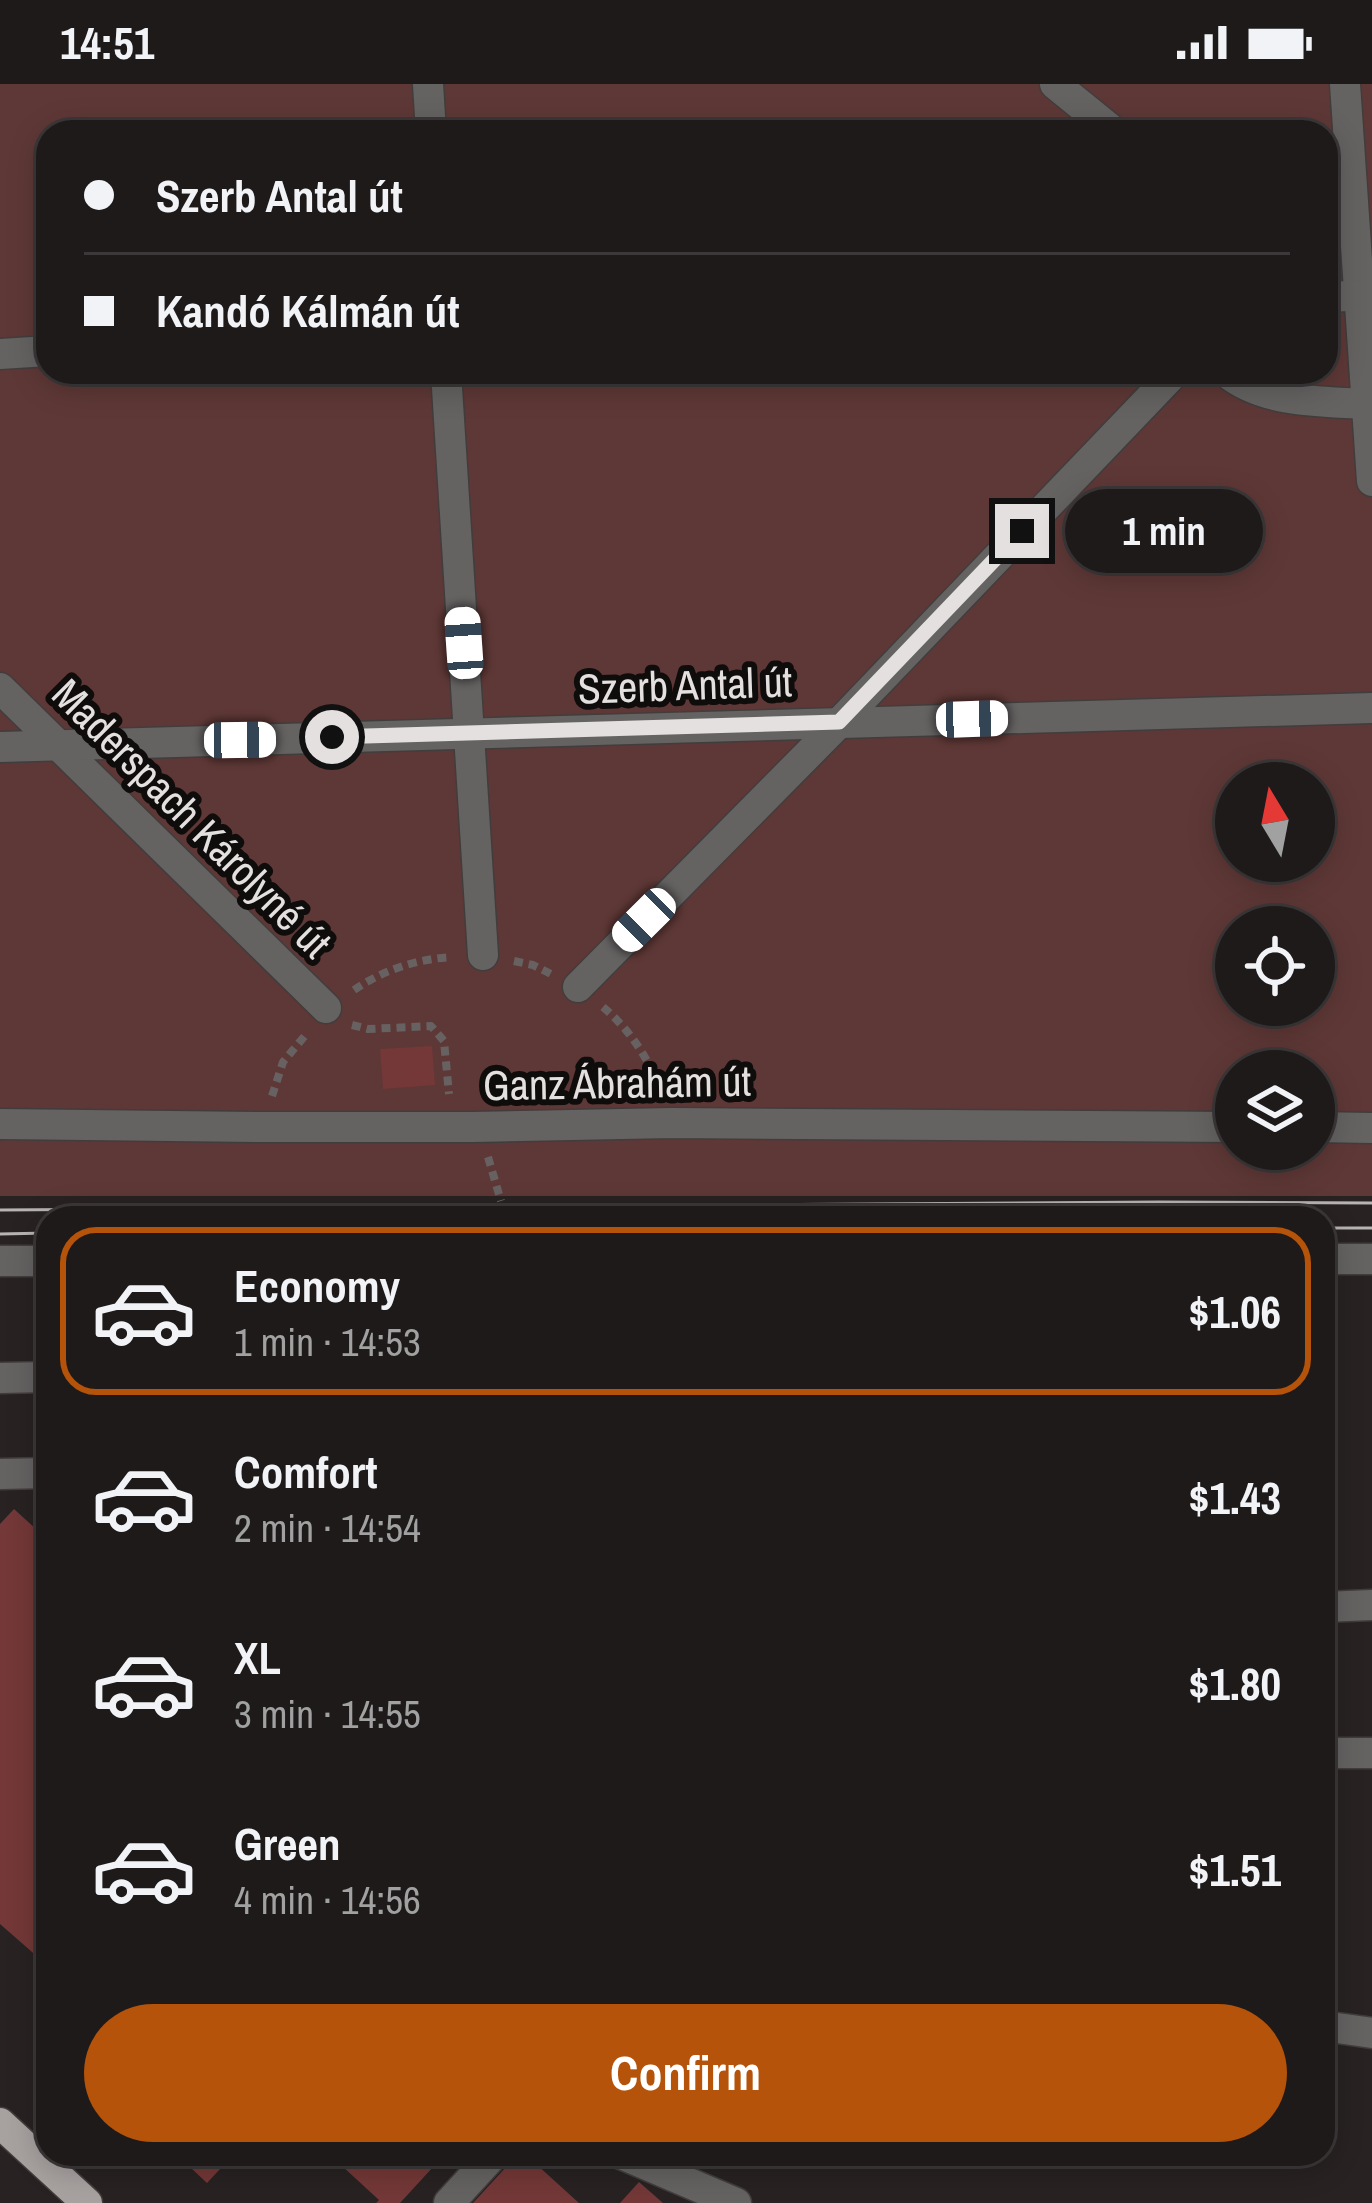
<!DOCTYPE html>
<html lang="en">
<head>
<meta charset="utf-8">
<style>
	:root { --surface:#1e1a1a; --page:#262323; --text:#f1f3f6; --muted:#a1a1a2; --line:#3c3839; --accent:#b45309 }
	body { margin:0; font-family:"Archivo Narrow",sans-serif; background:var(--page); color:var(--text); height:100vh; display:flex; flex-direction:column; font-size:45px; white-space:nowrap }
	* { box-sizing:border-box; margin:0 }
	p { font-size:39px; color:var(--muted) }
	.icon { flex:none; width:66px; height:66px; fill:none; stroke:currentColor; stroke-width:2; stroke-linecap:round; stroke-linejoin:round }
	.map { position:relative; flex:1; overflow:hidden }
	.drawer { position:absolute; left:36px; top:1122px; width:1299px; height:960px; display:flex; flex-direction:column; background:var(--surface); border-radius:36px; box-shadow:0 6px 30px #0003,0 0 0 3px var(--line) }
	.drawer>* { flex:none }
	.top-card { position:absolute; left:36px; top:36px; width:1302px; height:264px; border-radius:36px; box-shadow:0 6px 30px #0003,0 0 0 3px var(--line); display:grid; align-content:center; height:264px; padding:0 48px; background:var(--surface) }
	.needle { width:78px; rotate:350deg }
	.buttons { position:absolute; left:1215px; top:678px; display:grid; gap:24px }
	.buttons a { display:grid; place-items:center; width:120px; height:120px; border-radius:50%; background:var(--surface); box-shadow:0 6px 30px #0003,0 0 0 3px var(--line); font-size:60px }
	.end { position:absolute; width:54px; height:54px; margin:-27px; border:15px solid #e4e0e0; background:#111; box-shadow:0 0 0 6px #111 }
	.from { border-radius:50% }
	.bubble { position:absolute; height:84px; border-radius:42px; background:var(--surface); box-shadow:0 6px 30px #0003,0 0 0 3px var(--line); font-size:39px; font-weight:700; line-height:84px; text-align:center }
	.car { position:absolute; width:36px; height:72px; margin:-36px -18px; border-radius:15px; box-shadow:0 0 9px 3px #0007; background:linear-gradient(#fff 24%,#345 0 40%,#fff 0 76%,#345 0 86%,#fff 0) }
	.top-card b { display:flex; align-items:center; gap:42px; height:114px; font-size:45px }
	.top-card b+b { border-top:3px solid var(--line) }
	.top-card i { width:30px; height:30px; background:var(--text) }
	ul { padding:21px 0 0; list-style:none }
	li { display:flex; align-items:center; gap:36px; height:168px; margin:0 24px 18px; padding:0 24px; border:6px solid transparent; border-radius:36px }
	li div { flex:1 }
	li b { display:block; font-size:45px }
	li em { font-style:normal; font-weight:700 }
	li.on { border-color:var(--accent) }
	li>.icon { width:108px; height:108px; stroke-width:1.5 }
	.action { display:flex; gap:24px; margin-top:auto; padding:24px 48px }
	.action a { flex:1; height:138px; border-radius:72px; background:var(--accent); color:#fff; font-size:48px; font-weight:700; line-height:138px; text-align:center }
	.status { display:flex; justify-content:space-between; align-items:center; height:84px; padding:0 60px; background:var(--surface); direction:ltr }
	.status svg { height:33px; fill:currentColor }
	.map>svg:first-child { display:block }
	.green { fill:#5e3836; fill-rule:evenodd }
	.building { fill:#733837 }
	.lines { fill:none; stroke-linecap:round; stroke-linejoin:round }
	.minor-casing { stroke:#423d3d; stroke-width:33 }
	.major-casing { stroke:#423d3d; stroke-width:33 }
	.path { stroke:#676161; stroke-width:8; stroke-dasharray:9 6; stroke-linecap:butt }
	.minor { stroke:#656262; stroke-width:30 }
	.major { stroke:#a7a1a0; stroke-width:30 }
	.tram { stroke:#b8b4b4; stroke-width:3 }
	.route { stroke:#e4e0e0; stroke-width:15 }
	.labels { text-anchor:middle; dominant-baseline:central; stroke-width:12; stroke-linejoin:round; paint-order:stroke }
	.street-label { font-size:42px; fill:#e4e0e0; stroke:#0f0c0c }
</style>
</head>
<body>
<div class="status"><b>14:51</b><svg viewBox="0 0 49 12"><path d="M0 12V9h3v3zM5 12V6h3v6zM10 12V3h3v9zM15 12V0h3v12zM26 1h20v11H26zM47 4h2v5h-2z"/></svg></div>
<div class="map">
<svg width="1372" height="2119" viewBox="0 0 1372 2119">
	<rect width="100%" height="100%" fill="#282222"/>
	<path class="green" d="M0 0H1372V1112H0ZM48 48H1326V288H48ZM1236 699H1314V777H1236ZM1236 843H1314V921H1236ZM1236 987H1314V1065H1236Z"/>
	<g class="building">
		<polygon points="432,962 435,1001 383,1005 380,965"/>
		<polygon points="14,1425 48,1456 48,1882 0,1840 0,1440"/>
		<polygon points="176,2070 234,2070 207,2099"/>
		<polygon points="329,2070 445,2070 400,2119 376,2119 379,2116"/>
		<polygon points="518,2070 525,2070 579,2119 473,2119"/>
		<polygon points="639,2098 663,2119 620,2119"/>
	</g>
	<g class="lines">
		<defs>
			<g id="minor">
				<polyline points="428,0 431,48"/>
				<polyline points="1055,0 1114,48"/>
				<polyline points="1345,0 1372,397"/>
				<polyline points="1326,213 1372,211"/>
				<polyline points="0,270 48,267"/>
				<polyline points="446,288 483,871"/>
				<path d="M1226 288C1263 319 1319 317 1365 320"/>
				<polyline points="0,604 326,924"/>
				<polyline points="0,663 1372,624"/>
				<polyline points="578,903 839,639 1175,288"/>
				<polyline points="0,1040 261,1043 472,1043 672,1039 1236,1043"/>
				<polyline points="1314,1043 1372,1044"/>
				<polyline points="1323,1175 1372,1175"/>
				<polyline points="0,1177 48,1177"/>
				<polyline points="0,1294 48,1293"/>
				<polyline points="0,1390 48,1389"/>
				<polyline points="1323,1523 1372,1521"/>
				<polyline points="1323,1669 1372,1669"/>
				<polyline points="1323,1942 1372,1949"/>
				<polyline points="621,2070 736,2119"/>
				<polyline points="449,2119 494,2070"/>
			</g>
			<polyline id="major" points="0,2039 87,2119"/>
		</defs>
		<use href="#minor" class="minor-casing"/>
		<use href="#major" class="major-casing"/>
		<g class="path">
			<polyline points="514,877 533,881 551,890"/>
			<path d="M354 906C383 886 417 875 452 873"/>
			<path d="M603 923C630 946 650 976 661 1009"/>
			<polyline points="352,941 368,945 431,942 444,957 449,1010"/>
			<polyline points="272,1012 283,978 308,948"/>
			<polyline points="488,1073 501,1117"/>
		</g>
		<use href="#minor" class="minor"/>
		<use href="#major" class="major"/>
		<g class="tram">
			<polyline points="0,1126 1159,1118 1372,1119"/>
			<polyline points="1323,1144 1372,1144"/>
			<polyline points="0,1150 48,1149"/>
		</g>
	</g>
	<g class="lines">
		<polyline class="route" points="332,653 839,638 1022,447"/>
	</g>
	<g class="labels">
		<g class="street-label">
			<text transform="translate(685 601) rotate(-2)">Szerb Antal út</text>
			<text transform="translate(192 734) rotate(45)">Maderspach Károlyné út</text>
			<text transform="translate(617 999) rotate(-1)">Ganz Ábrahám út</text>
		</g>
	</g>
</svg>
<div class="buttons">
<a><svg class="needle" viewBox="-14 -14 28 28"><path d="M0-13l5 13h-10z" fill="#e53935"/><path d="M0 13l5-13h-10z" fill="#a1a1a2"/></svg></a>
<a><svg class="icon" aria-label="locate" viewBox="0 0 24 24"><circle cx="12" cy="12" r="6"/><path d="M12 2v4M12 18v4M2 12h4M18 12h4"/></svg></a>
<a><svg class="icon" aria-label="layers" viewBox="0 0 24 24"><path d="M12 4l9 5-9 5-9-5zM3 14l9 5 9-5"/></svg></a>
</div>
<i class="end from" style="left:332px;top:653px"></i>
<i class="end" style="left:1022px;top:447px"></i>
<div class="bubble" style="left:1065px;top:405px;width:198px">1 min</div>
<i class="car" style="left:464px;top:559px;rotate:356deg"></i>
<i class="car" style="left:972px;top:635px;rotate:88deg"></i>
<i class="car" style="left:240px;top:656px;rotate:89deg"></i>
<i class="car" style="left:644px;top:836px;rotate:225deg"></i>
<div class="top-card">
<b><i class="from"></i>Szerb Antal út</b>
<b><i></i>Kandó Kálmán út</b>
</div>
<section class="drawer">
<ul>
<li class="on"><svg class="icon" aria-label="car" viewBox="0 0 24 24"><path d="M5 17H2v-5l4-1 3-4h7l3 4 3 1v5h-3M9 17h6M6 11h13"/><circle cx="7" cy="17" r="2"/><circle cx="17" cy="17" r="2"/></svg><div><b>Economy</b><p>1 min · 14:53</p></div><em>$1.06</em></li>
<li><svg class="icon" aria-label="car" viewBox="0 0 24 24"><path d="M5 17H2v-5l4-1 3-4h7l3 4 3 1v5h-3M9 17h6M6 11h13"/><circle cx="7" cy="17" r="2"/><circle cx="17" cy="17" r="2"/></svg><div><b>Comfort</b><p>2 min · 14:54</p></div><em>$1.43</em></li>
<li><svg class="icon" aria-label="car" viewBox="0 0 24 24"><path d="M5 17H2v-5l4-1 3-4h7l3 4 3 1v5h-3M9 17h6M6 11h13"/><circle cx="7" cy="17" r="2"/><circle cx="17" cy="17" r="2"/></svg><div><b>XL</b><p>3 min · 14:55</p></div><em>$1.80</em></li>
<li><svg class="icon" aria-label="car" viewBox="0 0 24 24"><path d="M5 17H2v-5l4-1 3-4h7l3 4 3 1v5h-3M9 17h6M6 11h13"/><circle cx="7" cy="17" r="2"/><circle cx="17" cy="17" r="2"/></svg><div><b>Green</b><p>4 min · 14:56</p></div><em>$1.51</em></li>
</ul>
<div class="action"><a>Confirm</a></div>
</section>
</div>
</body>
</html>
